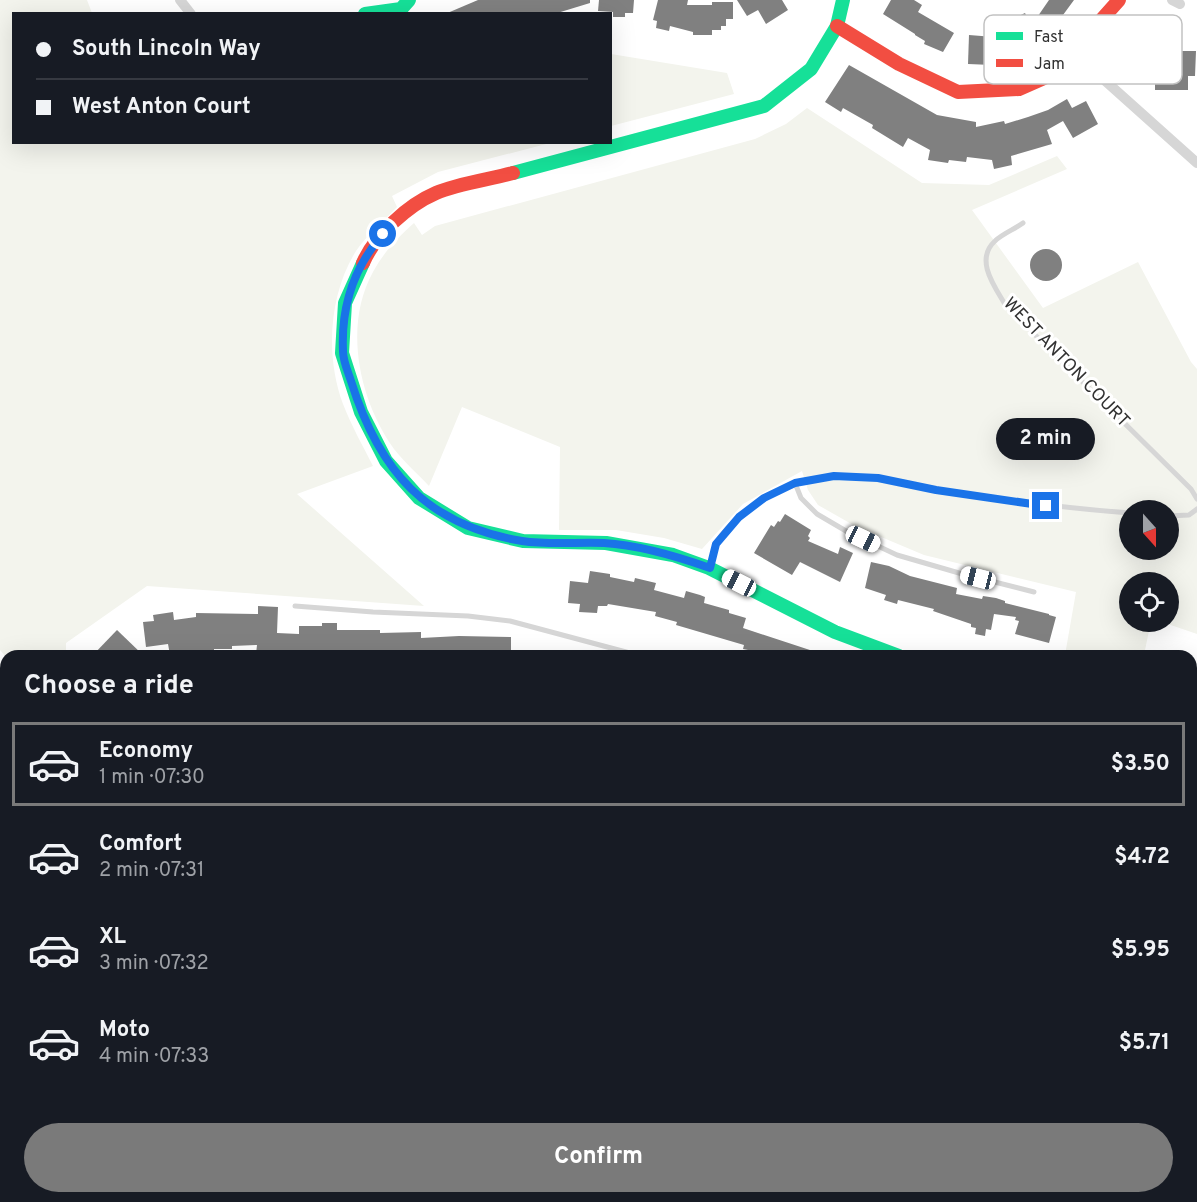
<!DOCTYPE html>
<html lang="en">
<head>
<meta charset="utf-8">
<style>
	:root { --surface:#171b24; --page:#242831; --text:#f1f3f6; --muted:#9ea1a6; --line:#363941; --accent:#7a7a7a }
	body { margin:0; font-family:Overpass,sans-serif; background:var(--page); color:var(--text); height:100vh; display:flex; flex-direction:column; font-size:22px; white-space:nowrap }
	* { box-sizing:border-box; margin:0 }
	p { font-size:20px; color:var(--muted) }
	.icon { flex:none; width:33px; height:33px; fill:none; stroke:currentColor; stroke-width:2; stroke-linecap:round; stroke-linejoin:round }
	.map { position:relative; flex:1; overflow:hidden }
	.details { position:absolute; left:0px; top:650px; width:1197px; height:554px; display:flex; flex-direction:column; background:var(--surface); border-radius:18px 18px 0 0; box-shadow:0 6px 24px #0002 }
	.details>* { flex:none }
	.guide { position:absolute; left:12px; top:12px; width:600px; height:132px; border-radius:0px; box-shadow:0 6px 24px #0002; display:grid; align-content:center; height:132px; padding:0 24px; background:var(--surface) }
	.needle { width:39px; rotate:159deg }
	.buttons { position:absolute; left:1119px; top:500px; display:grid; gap:12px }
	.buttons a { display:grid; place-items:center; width:60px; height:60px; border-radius:50%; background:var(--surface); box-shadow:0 6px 24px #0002; font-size:30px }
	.end { position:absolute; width:27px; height:27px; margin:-14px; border:8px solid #1a73e8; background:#fff; box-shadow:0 0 0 3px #fff }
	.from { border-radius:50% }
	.bubble { position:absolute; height:42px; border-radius:21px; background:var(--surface); box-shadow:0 6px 24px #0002; font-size:20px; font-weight:700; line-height:42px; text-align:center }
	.car { position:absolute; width:18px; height:36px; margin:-18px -9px; border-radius:8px; box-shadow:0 0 4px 2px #0007; background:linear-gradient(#fff 24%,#345 0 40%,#fff 0 76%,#345 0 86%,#fff 0) }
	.guide b { display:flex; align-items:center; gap:21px; height:57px; font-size:22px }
	.guide b+b { border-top:2px solid var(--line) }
	.guide i { width:15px; height:15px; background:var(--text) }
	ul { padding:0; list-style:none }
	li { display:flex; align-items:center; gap:18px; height:84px; margin:0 12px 9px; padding:0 12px; border:3px solid transparent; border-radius:0px }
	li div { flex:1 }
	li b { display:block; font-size:22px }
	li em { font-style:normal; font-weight:700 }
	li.selected { border-color:var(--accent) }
	li>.icon { width:54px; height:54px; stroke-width:1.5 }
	h2 { padding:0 24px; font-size:27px; line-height:72px }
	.action { display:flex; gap:12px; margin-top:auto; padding:12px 24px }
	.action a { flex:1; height:69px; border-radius:36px; background:var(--accent); color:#fff; font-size:24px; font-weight:700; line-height:69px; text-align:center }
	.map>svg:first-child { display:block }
	.green { fill:#f3f4ed; fill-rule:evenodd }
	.building { fill:#808080 }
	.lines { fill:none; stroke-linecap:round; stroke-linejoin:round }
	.lane { stroke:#d6d6d6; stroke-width:5 }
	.street { stroke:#d6d6d6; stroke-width:10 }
	.fast { stroke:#16e098; stroke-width:14 }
	.jam { stroke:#f24e42; stroke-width:14 }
	.route { stroke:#1a73e8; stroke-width:8 }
	.labels { text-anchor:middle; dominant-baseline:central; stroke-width:6; stroke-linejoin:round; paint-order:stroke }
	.street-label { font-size:18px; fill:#323232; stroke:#fff }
	.key { fill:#fff; stroke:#c2c2c2; stroke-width:1.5 }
	.key-label { font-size:16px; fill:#323232 }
</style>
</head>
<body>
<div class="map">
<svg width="1197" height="1202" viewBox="0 0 1197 1202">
	<rect width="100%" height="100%" fill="#fff"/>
	<g class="green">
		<path d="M0 0H87L92 13 14 14V142L550 143 438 172 392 196 397 207C384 221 367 235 356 251 329 294 325 356 343 404 351 425 363 446 373 466L297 494 424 606 147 586 66 643V655L6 656V657L0 650Z"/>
		<polygon points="611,54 727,73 734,94 611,126"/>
		<path d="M807 108 922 183 989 185 1057 156 1067 169 972 210 1043 308 1138 262 1191 362 1197 369V634L1159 621H1168V582H1130V621H1151L1144 655H1065L1076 592 924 555 855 526 818 505 808 490 802 471 743 504 702 549 664 538 616 530H559L560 447 462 407 429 486C418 474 404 462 394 449 359 400 343 326 373 272 384 252 397 238 414 223L422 235 435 226 755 139 786 124ZM1130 510H1168V549H1130Z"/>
		<polygon points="1197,1024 1197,1069 1191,1072 1191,1027"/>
		<polygon points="843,1197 965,1197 952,1202 831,1202"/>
	</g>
	<g class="building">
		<polygon points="478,0 590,0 590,3 554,14 445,14"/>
		<polygon points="599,0 634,0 633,13 625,13 625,17 613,17 613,12 598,11"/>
		<polygon points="658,0 688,0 687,5 712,5 712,2 733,2 733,19 726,19 726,26 721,26 721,30 712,30 712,35 693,35 693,32 670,26 669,31 656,28 657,21 653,20"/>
		<polygon points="737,0 782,0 788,10 766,24 758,10 747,16"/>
		<polygon points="891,0 914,0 922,5 918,12 954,33 943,52 924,44 925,41 915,35 915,34 883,14"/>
		<polygon points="1049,0 1074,0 1063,15 1069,19 1060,32 1038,16"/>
		<polygon points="1025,13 1031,25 1035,20 1045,39 1040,42 1041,44 1018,56 1002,24"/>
		<polygon points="969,35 994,37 992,65 968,64"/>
		<polygon points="1173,51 1196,51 1195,76 1188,76 1188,90 1155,90 1155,59 1173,59"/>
		<polygon points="849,65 937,115 976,122 976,127 1004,121 1005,124 1028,117 1048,110 1067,99 1072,108 1086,101 1098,124 1073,138 1063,121 1047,130 1052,144 1011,156 1012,165 994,169 992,160 967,157 966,162 949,160 948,163 928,160 930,150 908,138 903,147 872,128 873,125 843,108 841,112 825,102"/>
		<circle cx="1046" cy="265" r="16"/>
		<polygon points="785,514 811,530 808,536 810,538 808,541 838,554 840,547 853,553 840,582 800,562 792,575 754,553 771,525 774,527 778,521 780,522"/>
		<polygon points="871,562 889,566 910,576 957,588 956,594 982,599 983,596 996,598 1005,601 1005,603 1049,614 1049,615 1056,617 1049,643 1015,634 1019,621 1015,620 1016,617 994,614 991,630 986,629 985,636 975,634 976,628 971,627 971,624 933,611 934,609 898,600 897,604 884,600 886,595 865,588"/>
		<polygon points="590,571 610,574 610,577 634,582 635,578 656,583 654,590 684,598 686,591 700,595 705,597 704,603 729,610 729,613 746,618 743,628 819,653 819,656 747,656 748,650 743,649 744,645 676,625 677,622 655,616 656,612 608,604 607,606 598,606 597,613 579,612 580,604 568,603 570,581 588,583"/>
		<polygon points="258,606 278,607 277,633 299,634 299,626 322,626 322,623 337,623 337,630 380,630 380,633 421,632 421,638 459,636 511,637 511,653 505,653 505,656 325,654 325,656 260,656 256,654 257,645 232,646 232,649 214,649 214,656 197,656 197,650 170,655 168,644 146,647 143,622 154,621 153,615 173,612 174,620 196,617 196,613 258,614"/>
		<polygon points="117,630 144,656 92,656"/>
	</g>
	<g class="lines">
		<g class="lane">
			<path d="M1023 223C1015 229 1002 234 995 241 974 260 995 287 1006 306L1191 489 1197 499"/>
			<polyline points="795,483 801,498 817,514 846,531 897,555 959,573 1034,592"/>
			<polyline points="1168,516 1189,515 1197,509"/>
			<path d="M710 566C712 559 713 550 716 544 723 530 738 517 751 508 822 455 888 483 966 494 1020 502 1075 509 1130 513"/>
			<polyline points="295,606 373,612 468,616 510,621 641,656"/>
		</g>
		<g class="street">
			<polyline points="180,0 191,14"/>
			<polyline points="1172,0 1180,4"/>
			<polyline points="1073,52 1197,163"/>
			<polyline points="1191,732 1197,733"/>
			<polyline points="0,804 6,813"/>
			<polyline points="1191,846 1197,844"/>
			<polyline points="1191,942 1197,939"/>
			<polyline points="0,1061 6,1066"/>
			<polyline points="1191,1078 1197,1075"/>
			<polyline points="0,1123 6,1116"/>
			<polyline points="1191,1193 1197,1189"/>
			<polyline points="206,1197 211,1202"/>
			<polyline points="1065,1197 1081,1202"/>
			<polyline points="75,1202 80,1197"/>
			<polyline points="981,1202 1010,1197"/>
			<polyline points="1179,1202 1186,1197"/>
		</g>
		<g class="fast">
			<polyline points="365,14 401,9 409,0"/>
			<polyline points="513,173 764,106 811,69 837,26 843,0"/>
			<polyline points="363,263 345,303 342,353 361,412 386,461 419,498 468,528 523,541 606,543 673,555 709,568 835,632 899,656"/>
		</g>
		<g class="jam">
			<polyline points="837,26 899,64 958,92 1019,89 1053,74 1119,0"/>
			<path d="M363 263C375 235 408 205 436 193 456 184 491 179 513 173"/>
		</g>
	</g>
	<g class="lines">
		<path class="route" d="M383 234C354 267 341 307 343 351 343 361 348 372 351 381 379 471 426 525 522 541 548 545 577 542 604 543 639 545 676 556 710 568L716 544 739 517 764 498 795 483 834 476 878 478 936 490 1046 506"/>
	</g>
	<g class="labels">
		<g class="street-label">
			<text transform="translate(1066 363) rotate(46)">WEST ANTON COURT</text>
		</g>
	</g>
	<rect x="984" y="15" width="198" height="69" rx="9" class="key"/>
	<rect x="996" y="32" width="27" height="8" fill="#16e098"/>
	<rect x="996" y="59" width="27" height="8" fill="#f24e42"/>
	<g class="key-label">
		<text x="1034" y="42">Fast</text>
		<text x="1034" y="69">Jam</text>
	</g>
</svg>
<div class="buttons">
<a><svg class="needle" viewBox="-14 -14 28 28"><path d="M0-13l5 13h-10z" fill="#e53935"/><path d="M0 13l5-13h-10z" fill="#9ea1a6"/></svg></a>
<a><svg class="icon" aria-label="locate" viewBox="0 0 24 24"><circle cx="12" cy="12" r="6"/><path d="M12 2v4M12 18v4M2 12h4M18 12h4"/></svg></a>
</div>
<i class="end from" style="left:383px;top:234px"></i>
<i class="end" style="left:1046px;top:506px"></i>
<div class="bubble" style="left:996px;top:418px;width:99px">2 min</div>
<i class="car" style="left:863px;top:539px;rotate:115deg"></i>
<i class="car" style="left:978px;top:578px;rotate:284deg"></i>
<i class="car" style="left:739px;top:583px;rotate:297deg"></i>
<div class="guide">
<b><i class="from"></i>South Lincoln Way</b>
<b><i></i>West Anton Court</b>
</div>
<section class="details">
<h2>Choose a ride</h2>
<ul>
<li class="selected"><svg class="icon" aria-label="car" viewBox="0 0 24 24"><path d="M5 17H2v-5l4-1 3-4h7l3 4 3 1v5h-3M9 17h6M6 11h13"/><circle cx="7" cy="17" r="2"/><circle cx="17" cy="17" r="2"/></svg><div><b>Economy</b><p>1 min · 07:30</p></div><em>$3.50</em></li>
<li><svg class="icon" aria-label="car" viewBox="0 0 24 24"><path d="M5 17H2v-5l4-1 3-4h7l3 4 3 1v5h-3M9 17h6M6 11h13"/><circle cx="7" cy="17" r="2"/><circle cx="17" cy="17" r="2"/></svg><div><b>Comfort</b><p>2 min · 07:31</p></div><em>$4.72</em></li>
<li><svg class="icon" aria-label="car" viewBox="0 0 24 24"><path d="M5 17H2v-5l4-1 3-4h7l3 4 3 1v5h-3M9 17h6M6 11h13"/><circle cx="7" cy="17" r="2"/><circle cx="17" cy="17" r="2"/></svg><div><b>XL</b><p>3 min · 07:32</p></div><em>$5.95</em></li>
<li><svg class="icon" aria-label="car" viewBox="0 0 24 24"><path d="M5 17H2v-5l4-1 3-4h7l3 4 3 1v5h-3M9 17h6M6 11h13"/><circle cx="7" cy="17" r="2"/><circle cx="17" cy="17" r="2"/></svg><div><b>Moto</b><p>4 min · 07:33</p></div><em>$5.71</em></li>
</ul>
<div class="action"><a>Confirm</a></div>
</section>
</div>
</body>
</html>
